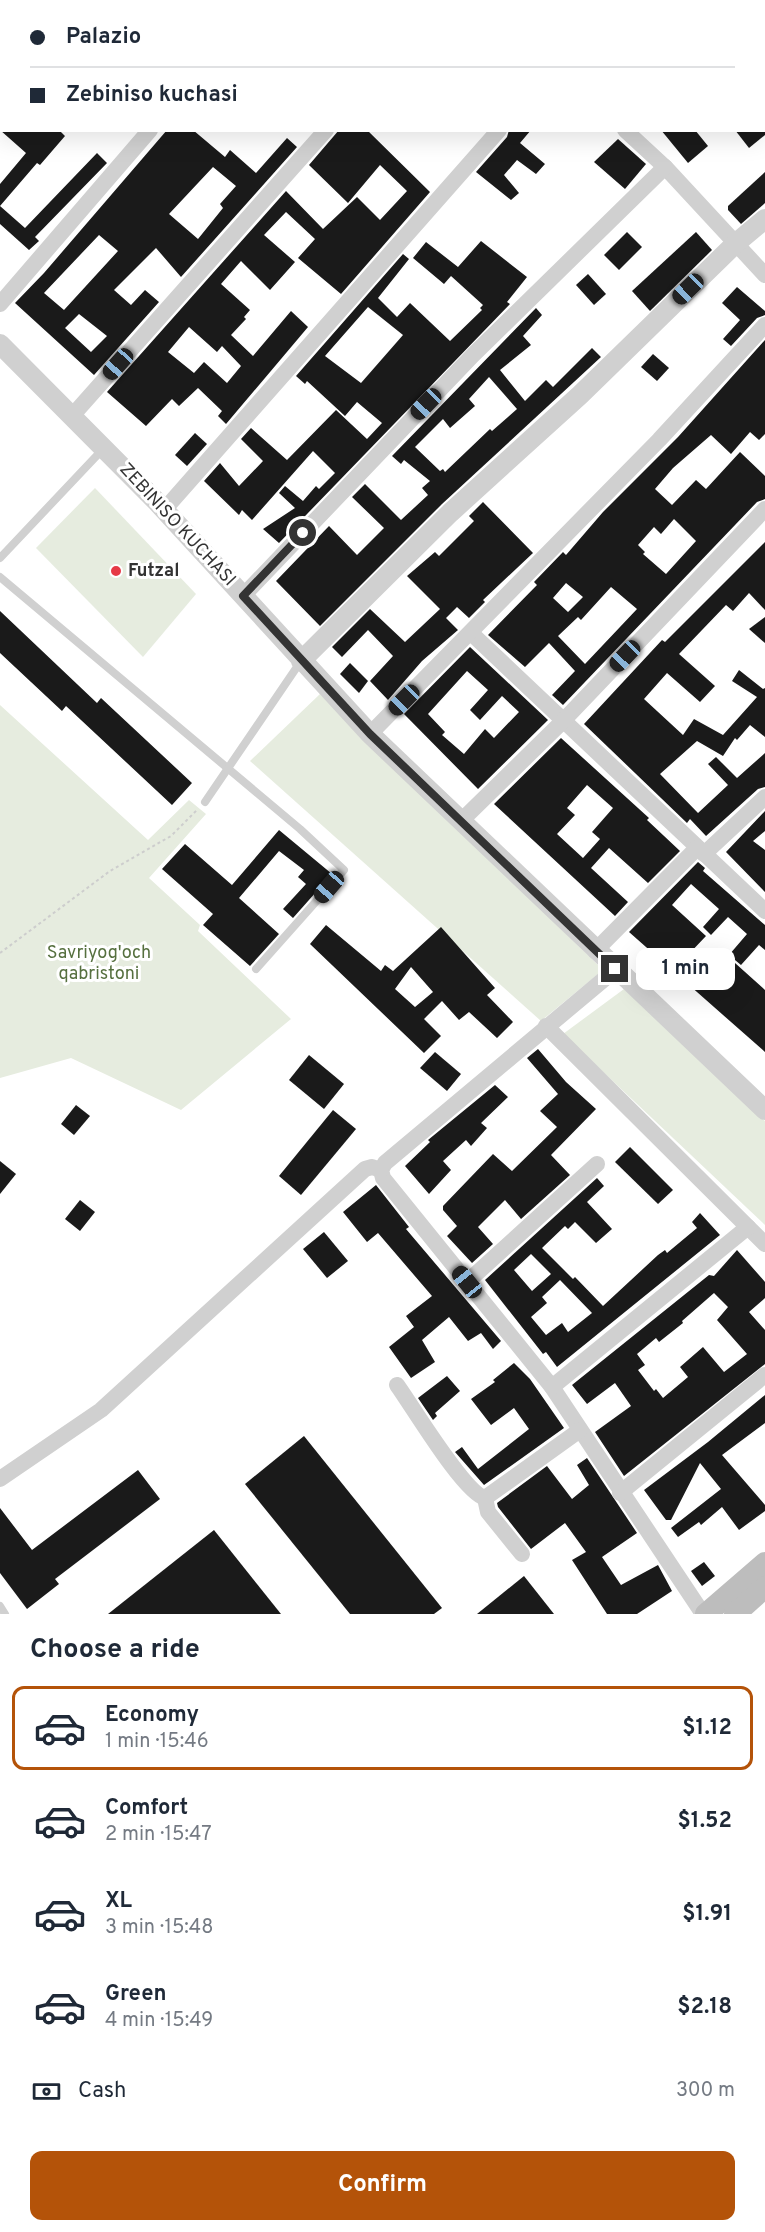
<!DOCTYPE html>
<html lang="en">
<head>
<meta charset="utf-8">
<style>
	:root { --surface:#fff; --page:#f6f6f7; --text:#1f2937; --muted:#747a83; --line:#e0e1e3; --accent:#b45309 }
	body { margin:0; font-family:Overpass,sans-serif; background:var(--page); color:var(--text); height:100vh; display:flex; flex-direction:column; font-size:22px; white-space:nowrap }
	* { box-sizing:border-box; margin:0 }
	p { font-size:20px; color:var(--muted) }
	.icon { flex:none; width:33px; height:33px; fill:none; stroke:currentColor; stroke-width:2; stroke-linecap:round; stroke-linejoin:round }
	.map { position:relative; height:1614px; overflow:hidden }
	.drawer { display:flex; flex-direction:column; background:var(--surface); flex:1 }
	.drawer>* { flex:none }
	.top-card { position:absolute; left:0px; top:0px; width:765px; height:132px; box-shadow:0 6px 24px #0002; display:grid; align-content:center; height:132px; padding:0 30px; background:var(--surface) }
	.end { position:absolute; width:27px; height:27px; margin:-14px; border:8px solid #333; background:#fff; box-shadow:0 0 0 3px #fff }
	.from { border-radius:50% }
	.bubble { position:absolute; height:42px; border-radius:12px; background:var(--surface); box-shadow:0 6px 24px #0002; font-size:20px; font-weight:700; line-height:42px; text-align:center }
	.car { position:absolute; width:18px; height:36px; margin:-18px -9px; border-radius:8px; box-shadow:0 0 4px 2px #0007; background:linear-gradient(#222 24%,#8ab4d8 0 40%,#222 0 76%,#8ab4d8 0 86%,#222 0) }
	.top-card b { display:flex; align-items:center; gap:21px; height:57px; font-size:22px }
	.top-card b+b { border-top:2px solid var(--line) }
	.top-card i { width:15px; height:15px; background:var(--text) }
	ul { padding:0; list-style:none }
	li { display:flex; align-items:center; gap:18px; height:84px; margin:0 12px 9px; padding:0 18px; border:3px solid transparent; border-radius:12px }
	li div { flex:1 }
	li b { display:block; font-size:22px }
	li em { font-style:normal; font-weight:700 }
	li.selected { border-color:var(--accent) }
	li>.icon { width:54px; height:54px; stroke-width:1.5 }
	h2 { padding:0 30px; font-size:27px; line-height:72px }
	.pay { display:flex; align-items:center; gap:15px; height:66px; padding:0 30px; font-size:22px }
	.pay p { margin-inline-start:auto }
	.cta { display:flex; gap:12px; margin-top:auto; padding:12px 30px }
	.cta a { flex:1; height:69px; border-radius:12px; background:var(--accent); color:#fff; font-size:24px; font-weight:700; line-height:69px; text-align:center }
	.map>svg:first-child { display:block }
	.green { fill:#e6ecdf }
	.building { fill:#1a1a1a; fill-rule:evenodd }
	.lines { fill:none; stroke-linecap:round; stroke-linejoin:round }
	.path { stroke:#cdcdcd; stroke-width:2; stroke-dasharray:3 3; stroke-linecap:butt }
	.service { stroke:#d0d0d0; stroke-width:8 }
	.minor { stroke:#d0d0d0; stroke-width:16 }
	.tertiary { stroke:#d0d0d0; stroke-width:20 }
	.secondary { stroke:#bdbdbd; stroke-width:22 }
	.route { stroke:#333; stroke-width:8 }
	.poi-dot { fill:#e63946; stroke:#fff; stroke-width:2 }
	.labels { text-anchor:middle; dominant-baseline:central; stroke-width:6; stroke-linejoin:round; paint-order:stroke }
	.street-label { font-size:18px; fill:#333; stroke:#fff }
	.poi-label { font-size:18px; font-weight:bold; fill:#333; stroke:#fff; text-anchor:start }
	.park-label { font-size:18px; fill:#56703f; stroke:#fff }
</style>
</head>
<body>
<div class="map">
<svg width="765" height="1614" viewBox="0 0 765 1614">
	<rect width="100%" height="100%" fill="#fff"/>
	<g class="green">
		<polygon points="95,488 196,594 143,657 36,548"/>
		<polygon points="320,694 603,970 541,1021 250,761"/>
		<polygon points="0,705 148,840 189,800 206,814 149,878 200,925 198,931 291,1019 181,1110 71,1058 0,1078"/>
		<polygon points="624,989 765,1121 765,1225 563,1034"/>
	</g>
	<g class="building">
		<polygon points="0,130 59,130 65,136 40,165 37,163 0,206 0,184 26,153"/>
		<path d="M167 130H193L225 157 230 150 256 173 287 138 297 147 181 277 156 248 114 290 131 305 145 290 159 302 94 375 15 303 44 273ZM213 167 236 186 220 204 223 208 198 239 169 214ZM99 235 118 251 64 310 44 293ZM79 314 107 336 91 352 65 328Z"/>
		<path d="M339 130H367L430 192 341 294 298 258 315 239 286 212 264 235 295 262 270 290 241 261 221 284 250 310 244 317 246 319 231 335 253 356 291 311 308 327 226 424 218 416 222 411 198 388 179 406 172 399 146 426 107 392 286 191 323 229 357 197 380 220 407 191 380 165 348 203 309 165ZM189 327 217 352 222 346 241 366 227 383 204 362 194 373 168 352Z"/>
		<polygon points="509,130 531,130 520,143 545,164 536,174 517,160 504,175 519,193 511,200 476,172 507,137"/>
		<polygon points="661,130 695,130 708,146 688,163"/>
		<polygon points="735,130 765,130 765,135 749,148"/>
		<polygon points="618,139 646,164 625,189 594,162"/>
		<polygon points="97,153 107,163 35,237 39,241 29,250 0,224 0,206 25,228"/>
		<polygon points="765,172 765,203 741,224 728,210 728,206"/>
		<polygon points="627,232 642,247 619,270 604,255"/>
		<polygon points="696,232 712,250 650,311 632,291"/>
		<path d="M481 241 527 277 507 302 510 304 279 543 263 529 295 508 279 493 285 486 303 501 316 486 319 489 335 473 313 451 252 520 242 510 239 515 204 481 220 463 239 486 263 461 241 439 251 428 287 460 336 410 367 439 382 423 357 402 345 416 307 381 305 384 296 376 403 254 409 259 378 298 397 317 410 303 450 341 482 310 480 308 483 305 451 276 444 284 413 258 426 242 458 267ZM368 307 403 335 361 383 325 356Z"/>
		<polygon points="588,274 606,294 594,305 576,285"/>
		<polygon points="737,287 765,311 765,315 757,318 731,346 723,339 740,320 722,303"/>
		<path d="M536 308 542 315 523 336 531 345 500 370 525 401 546 380 553 387 592 348 601 357 442 504 320 626 276 581 329 526 357 555 384 528 352 497 365 484 401 520 428 495 422 488 430 481 404 460 401 464 392 456ZM489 377 517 409 492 431 490 429 445 472 443 469 440 471 415 447 443 419 450 428 475 406 469 399Z"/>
		<path d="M765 340V434L759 440 750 432 731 454 711 435 673 468 655 489 672 505 696 480 706 489 740 452 765 476V499L757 502 563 705 552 695 575 671 549 643 525 667 488 635 537 585 534 582 563 552 566 555 603 512 678 437ZM674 519 696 541 666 574 643 554 645 552 638 545 654 527 661 534ZM566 583 583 597 568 612 553 598ZM611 587 637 609 585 664 558 636 578 617 581 620Z"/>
		<polygon points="653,354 669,368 657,381 641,367"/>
		<polygon points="195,433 207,444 187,466 175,455"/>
		<polygon points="483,502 533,553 483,600 485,602 469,618 457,607 446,618 458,630 422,661 388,700 370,681 393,656 368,630 342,657 332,647 370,609 405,642 440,609 407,576 435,552 439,556 474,521 469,516"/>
		<polygon points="765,542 765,610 749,593 733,611 726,605 679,654 715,686 700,702 667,673 644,699 683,735 694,719 723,735 757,697 732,681 739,670 763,689 765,688 765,737 750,725 737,740 735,738 723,756 697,741 660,774 698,813 728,785 708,764 716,757 737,778 765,753 765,787 758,789 706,836 690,819 687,823 584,724 662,640 665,642"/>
		<polygon points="0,611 97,703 101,698 192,783 172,805 66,706 62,711 0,653"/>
		<polygon points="765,617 765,643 749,629"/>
		<path d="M470 647 548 720 478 789 404 714ZM467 671 488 690 470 710 480 720 502 696 519 712 494 738 485 729 464 754 442 735 445 732 428 714Z"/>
		<polygon points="350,663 368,681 359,693 340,674"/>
		<path d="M561 738 649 818 647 820 680 851 648 883 609 848 591 868 628 902 615 916 494 804ZM587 785 613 808 592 832 600 839 583 858 557 834 575 815 567 808Z"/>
		<polygon points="765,811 765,831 753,841 765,850 765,892 726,852"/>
		<polygon points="279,830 332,874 293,918 283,909 306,884 298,877 304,870 279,851 239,898 279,934 250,966 203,925 213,914 162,869 185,844 232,885"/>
		<polygon points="698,862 705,868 703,871 765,925 765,950 759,945 741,965 729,955 747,934 728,917 711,935 703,927 719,909 691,884 672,905 706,936 687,956 718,984 735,963 765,990 765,1052 629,932"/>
		<path d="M326 925 381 971 385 965 393 971 441 927 495 988 487 995 513 1022 497 1038 469 1012 459 1020 442 1001 424 1019 441 1036 424 1053 310 944ZM411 967 433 992 415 1007 395 989Z"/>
		<polygon points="538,1049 566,1082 596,1109 551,1155 570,1175 521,1219 505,1200 478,1227 493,1244 472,1263 447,1236 457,1226 443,1210 443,1206 493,1154 512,1171 557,1127 540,1111 558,1094 527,1058"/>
		<polygon points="435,1052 461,1074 447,1091 420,1068"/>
		<polygon points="309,1055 344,1084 324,1109 289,1080"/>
		<polygon points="495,1085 508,1097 481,1123 487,1128 471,1146 466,1140 443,1161 451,1170 429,1194 405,1166 430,1142 428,1140"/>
		<polygon points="76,1105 90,1116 74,1135 61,1124"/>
		<polygon points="333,1110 356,1129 301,1195 279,1176"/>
		<polygon points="630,1147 673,1190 658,1204 615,1162"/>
		<polygon points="0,1161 16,1174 0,1194"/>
		<path d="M597 1178 604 1186 587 1202 612 1229 596 1243 575 1222 568 1229 565 1226 542 1248 573 1279 575 1277 603 1306 658 1255 665 1250 667 1253 697 1228 692 1222 700 1213 720 1235 557 1367 546 1352 543 1354 485 1280ZM531 1254 551 1274 532 1291 514 1270ZM560 1280 592 1313 568 1332 562 1323 546 1335 531 1317 547 1303 542 1297Z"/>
		<polygon points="376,1185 409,1227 406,1229 501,1341 493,1349 481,1333 468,1341 449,1317 422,1340 435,1362 411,1378 389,1347 414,1327 406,1316 432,1296 378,1233 367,1242 343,1212"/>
		<polygon points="80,1200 95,1212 80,1231 65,1219"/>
		<polygon points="324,1232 348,1261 327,1278 303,1249"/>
		<path d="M737 1250 765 1282V1298L749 1312 765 1330V1364L624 1476 595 1432 631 1406 615 1383 587 1404 572 1385 709 1275 714 1276ZM714 1293 728 1307 717 1320 747 1354 724 1372 703 1347 680 1367 688 1377 663 1398 656 1389 654 1391 638 1370 645 1365 637 1354 656 1338 659 1342 683 1323 682 1321Z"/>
		<polygon points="514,1363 530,1379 564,1428 484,1485 455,1452 462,1447 478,1469 529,1429 514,1408 491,1425 471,1399 495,1382 493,1380"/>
		<polygon points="447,1376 460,1391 435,1413 437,1416 433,1420 418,1398"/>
		<polygon points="765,1395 765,1423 722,1455 765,1505 765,1511 739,1530 722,1507 701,1525 699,1522 678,1537 671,1528 721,1489 700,1463 671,1520 666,1520 644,1490 708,1442"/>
		<polygon points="304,1436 442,1608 434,1614 350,1614 245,1484"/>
		<polygon points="587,1458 637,1533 602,1557 621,1585 658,1565 672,1591 637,1614 607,1614 572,1560 586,1552 565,1523 531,1549 498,1507 497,1503 547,1466 572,1499 589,1485 577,1465"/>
		<polygon points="138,1470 160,1499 55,1579 59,1584 27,1609 0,1573 0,1508 32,1550"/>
		<polygon points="214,1530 281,1614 108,1614"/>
		<polygon points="704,1562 715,1576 702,1586 691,1571"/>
		<polygon points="524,1576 554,1614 477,1614"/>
	</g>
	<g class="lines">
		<polyline class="path" points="0,953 110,871 171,836 198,809"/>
		<g class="service">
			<polyline points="0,558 104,448"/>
			<polyline points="0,577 300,829 344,870 256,969"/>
			<polyline points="205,802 301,661"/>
			<polyline points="0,1606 5,1614"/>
		</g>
		<g class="minor">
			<polyline points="470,0 472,2"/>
			<polyline points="599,0 601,2"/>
			<polyline points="87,2 89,0"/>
			<polyline points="267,2 269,0"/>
			<polyline points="441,2 442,0"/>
			<polyline points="764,10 765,8"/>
			<polyline points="0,91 2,90"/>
			<polyline points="625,130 665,167 765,275"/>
			<polyline points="0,304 150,130"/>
			<polyline points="72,416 326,130"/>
			<polyline points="164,510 499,130"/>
			<polyline points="243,596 473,355 665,167"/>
			<polyline points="471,633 765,911"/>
			<polyline points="370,734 659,440 765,325"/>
			<polyline points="460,822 563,721 765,509"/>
			<polyline points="704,854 765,797"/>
			<polyline points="595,951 697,848"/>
			<polyline points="615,970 385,1163 381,1170 383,1178 552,1387 703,1614"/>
			<polyline points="546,1026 765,1244"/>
			<polyline points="467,1282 597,1164"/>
			<path d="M397 1385C413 1407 464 1493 485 1498L580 1430"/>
			<polyline points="552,1387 748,1227"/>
			<polyline points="0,1479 101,1410 365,1169 372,1167 381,1170"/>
			<polyline points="620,1493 765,1375"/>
			<polyline points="485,1498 488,1512 522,1554"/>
		</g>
		<g class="tertiary">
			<polyline points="0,344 157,502 370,734 765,1110"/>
			<polyline points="301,661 450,513 580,395 735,244 765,219"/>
		</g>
		<g class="secondary">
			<polyline points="706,1614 765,1563"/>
			<polyline points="735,1614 765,1587"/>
		</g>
	</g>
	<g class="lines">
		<polyline class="route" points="303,533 243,596 370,734 615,969"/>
	</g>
	<circle class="poi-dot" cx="116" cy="571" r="6"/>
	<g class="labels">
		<g class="street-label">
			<text transform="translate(177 525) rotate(47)">ZEBINISO KUCHASI</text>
		</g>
		<g class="poi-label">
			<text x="128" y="571">Futzal</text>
		</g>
		<g class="park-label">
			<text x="99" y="953">Savriyog'och<tspan x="99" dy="21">qabristoni</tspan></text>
		</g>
	</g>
</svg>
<i class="end from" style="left:303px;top:533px"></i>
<i class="end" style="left:615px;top:969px"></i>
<div class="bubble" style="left:636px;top:948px;width:99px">1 min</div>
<i class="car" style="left:688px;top:289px;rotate:226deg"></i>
<i class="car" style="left:118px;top:364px;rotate:222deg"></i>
<i class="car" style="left:426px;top:404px;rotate:224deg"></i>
<i class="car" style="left:625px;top:656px;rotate:224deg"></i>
<i class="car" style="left:404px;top:700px;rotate:225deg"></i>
<i class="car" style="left:329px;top:887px;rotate:221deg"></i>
<i class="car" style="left:467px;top:1282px;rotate:321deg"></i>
<div class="top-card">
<b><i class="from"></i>Palazio</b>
<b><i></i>Zebiniso kuchasi</b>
</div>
</div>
<section class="drawer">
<h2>Choose a ride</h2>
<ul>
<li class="selected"><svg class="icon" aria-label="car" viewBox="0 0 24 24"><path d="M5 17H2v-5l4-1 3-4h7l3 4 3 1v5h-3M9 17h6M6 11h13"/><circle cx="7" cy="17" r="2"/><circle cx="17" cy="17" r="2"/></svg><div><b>Economy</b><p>1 min · 15:46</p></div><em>$1.12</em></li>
<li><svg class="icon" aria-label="car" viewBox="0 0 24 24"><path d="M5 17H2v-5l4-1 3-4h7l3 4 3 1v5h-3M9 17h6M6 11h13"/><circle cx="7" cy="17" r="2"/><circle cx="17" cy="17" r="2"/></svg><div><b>Comfort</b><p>2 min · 15:47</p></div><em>$1.52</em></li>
<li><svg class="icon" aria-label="car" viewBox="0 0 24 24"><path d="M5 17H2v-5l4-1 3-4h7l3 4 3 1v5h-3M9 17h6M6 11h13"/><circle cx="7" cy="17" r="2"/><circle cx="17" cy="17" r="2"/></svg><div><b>XL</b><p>3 min · 15:48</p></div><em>$1.91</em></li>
<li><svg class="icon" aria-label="car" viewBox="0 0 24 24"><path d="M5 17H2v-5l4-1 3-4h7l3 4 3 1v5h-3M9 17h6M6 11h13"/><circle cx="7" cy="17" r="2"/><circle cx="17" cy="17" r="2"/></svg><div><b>Green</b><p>4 min · 15:49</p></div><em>$2.18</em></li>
</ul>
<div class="pay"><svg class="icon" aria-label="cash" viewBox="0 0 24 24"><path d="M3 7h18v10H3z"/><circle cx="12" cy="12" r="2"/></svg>Cash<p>300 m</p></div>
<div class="cta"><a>Confirm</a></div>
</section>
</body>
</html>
